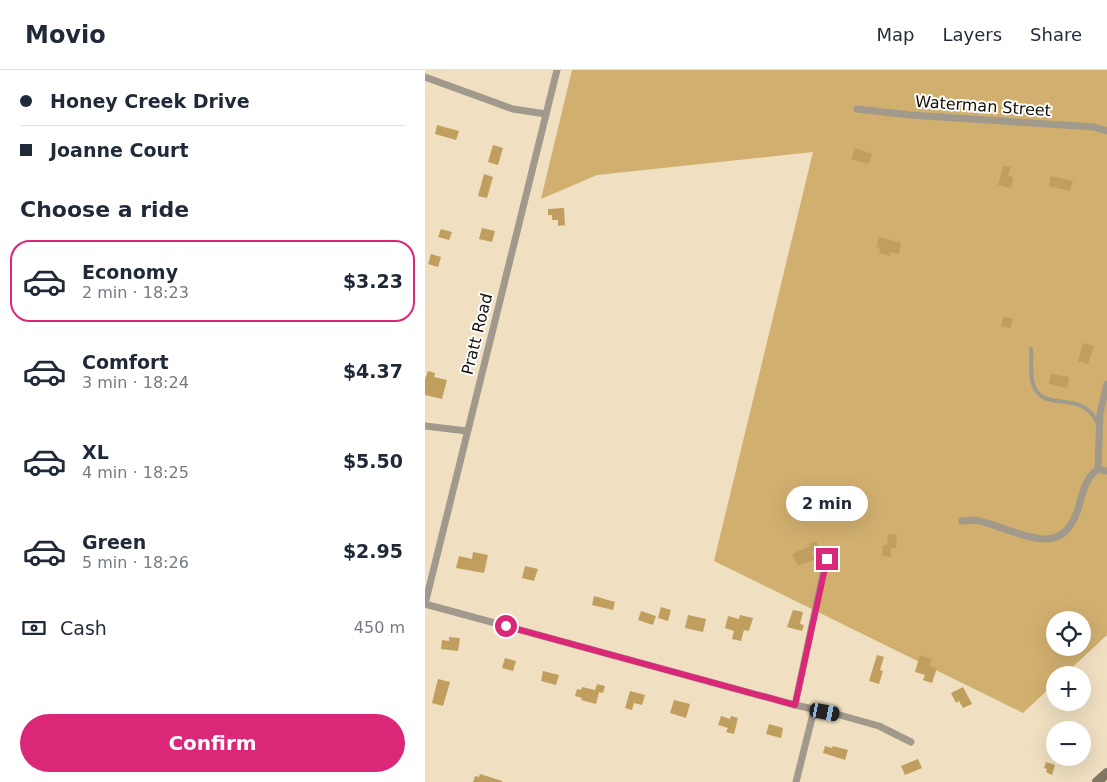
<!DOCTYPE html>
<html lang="en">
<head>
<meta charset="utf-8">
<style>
	:root { --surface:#fff; --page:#f2f2f3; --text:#1f2937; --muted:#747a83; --line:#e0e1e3; --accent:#db2777 }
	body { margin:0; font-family:"DejaVu Sans",sans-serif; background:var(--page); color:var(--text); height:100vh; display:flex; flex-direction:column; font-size:19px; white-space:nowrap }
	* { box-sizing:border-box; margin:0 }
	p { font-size:16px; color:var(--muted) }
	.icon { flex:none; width:28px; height:28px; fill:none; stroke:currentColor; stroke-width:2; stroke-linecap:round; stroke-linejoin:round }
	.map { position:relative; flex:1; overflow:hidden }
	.panel { display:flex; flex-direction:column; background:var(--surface); width:425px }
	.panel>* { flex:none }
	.hud { display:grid; align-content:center; height:110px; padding:0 20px; background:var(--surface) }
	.tools { position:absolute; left:621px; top:541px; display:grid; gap:10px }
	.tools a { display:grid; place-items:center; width:45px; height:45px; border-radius:50%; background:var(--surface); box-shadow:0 5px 20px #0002; font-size:25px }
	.end { position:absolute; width:22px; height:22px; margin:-11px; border:6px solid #db2777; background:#fff; box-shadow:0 0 0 2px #fff }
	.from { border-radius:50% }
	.bubble { position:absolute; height:35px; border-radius:18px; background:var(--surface); box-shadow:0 5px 20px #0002; font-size:16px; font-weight:700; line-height:35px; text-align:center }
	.car { position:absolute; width:15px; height:30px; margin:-15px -8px; border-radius:6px; box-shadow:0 0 4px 1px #0007; background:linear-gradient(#222 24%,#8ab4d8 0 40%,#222 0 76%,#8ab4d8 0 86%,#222 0) }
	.hud b { display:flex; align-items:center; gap:18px; height:48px; font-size:19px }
	.hud b+b { border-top:1px solid var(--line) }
	.hud i { width:12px; height:12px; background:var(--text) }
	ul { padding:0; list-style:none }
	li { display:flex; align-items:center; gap:15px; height:82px; margin:0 10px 8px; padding:0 10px; border:2px solid transparent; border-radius:20px }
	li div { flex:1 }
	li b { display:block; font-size:19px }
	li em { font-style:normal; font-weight:700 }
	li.on { border-color:var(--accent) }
	li>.icon { width:45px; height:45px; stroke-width:1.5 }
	h2 { padding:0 20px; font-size:22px; line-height:60px }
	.pay { display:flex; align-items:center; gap:12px; height:55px; padding:0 20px; font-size:19px }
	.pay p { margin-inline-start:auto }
	.primary-button { display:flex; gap:10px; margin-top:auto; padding:10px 20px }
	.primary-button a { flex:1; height:58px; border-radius:30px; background:var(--accent); color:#fff; font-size:20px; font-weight:700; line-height:58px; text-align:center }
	header { display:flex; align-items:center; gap:30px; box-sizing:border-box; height:70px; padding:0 25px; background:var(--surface); border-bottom:1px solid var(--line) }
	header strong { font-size:24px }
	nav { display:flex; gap:28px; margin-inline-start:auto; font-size:18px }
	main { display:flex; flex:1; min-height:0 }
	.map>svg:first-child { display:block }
	.forest { fill:#d1af6f; fill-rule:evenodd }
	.building { fill:#c09e5e }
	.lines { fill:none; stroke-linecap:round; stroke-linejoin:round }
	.service { stroke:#a0998c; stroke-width:4 }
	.minor { stroke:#a0998c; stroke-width:7 }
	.secondary { stroke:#817664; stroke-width:10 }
	.route { stroke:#db2777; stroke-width:6 }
	.labels { text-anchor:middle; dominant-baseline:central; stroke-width:4; stroke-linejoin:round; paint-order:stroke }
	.street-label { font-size:16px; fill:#161006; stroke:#fff }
</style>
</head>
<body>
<header>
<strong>Movio</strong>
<nav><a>Map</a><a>Layers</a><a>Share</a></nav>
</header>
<main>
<section class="panel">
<div class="hud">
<b><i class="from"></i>Honey Creek Drive</b>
<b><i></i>Joanne Court</b>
</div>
<h2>Choose a ride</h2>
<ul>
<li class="on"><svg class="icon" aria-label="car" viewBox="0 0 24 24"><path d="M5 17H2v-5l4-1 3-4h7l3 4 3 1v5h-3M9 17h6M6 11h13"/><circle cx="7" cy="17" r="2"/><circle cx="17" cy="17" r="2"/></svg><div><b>Economy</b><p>2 min · 18:23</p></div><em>$3.23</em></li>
<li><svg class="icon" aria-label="car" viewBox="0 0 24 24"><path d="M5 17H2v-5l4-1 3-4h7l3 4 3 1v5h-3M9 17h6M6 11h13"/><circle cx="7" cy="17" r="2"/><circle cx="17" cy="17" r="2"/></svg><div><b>Comfort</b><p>3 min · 18:24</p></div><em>$4.37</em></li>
<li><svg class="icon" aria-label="car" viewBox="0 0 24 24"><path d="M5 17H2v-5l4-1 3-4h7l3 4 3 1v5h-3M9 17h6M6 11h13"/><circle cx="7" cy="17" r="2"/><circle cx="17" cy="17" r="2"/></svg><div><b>XL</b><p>4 min · 18:25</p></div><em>$5.50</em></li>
<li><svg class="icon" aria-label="car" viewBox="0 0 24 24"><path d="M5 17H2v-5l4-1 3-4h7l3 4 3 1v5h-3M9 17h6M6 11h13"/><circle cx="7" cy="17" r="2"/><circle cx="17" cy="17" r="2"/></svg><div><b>Green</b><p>5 min · 18:26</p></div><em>$2.95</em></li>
</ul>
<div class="pay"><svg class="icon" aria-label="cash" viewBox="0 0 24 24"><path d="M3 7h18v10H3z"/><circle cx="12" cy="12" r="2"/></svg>Cash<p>450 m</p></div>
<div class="primary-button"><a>Confirm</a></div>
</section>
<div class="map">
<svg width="682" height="712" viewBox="0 0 682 712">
	<rect width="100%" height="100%" fill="#f0dfc1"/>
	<path class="forest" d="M147 0H682V565L639 605H630V613L598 643 289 491 388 82 172 105 116 129ZM630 550H658V578H630Z"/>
	<g class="building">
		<polygon points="12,55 34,61 31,70 10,64"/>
		<polygon points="68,75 78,78 73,95 63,92"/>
		<polygon points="430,78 447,84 444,94 426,89"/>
		<polygon points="578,96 586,97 583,106 588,107 586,118 573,115"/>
		<polygon points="59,104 68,107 62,128 53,126"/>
		<polygon points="626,106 648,111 645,121 624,116"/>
		<polygon points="139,138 140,155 133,156 133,150 127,150 127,145 123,145 123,139"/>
		<polygon points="57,158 70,161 67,172 54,169"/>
		<polygon points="16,159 27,162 24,170 13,167"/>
		<polygon points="454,167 476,173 474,184 465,182 465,186 454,183 455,178 451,177"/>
		<polygon points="6,184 16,187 13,197 3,194"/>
		<polygon points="579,246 588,249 585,258 576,256"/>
		<polygon points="658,273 669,276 663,294 653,291"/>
		<polygon points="3,301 10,303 9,307 22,310 17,329 0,325 0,309"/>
		<polygon points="626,304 644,307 642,318 624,314"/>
		<polygon points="463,464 472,465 471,478 466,478 466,487 457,486 458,475 462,475"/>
		<polygon points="391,471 395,479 387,482 390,489 373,496 367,484 385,476 384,474"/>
		<polygon points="48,482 63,485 59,503 31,498 34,486 47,489"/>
		<polygon points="100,496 113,499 109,511 97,508"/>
		<polygon points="169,526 190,532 188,540 167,535"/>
		<polygon points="236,537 246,540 243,551 233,548"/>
		<polygon points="368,540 378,542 375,554 379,555 377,561 362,557"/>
		<polygon points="216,541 231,546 228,555 213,550"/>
		<polygon points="263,545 281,549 278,562 260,558"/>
		<polygon points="315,545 328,548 324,561 319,560 316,571 307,569 309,561 300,558 303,546 314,549"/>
		<polygon points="24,567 35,568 33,581 16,579 17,570 24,571"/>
		<polygon points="452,585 459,587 455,600 458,601 454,614 444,611"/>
		<polygon points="495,585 507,589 504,596 512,598 507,613 498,610 500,605 490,602"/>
		<polygon points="80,588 91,591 88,601 77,598"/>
		<polygon points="118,601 134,605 131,615 116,611"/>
		<polygon points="13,609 25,612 18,636 7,633"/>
		<polygon points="172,614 180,616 178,623 174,622 171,634 156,630 157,628 150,626 152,619 156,620 157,617 170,620"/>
		<polygon points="538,617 547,634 538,638 534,631 531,633 526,623"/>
		<polygon points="205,621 220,625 217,635 209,633 207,640 200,638"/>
		<polygon points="249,630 265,634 261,648 245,643"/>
		<polygon points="296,646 305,649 306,646 313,648 309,664 301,662 303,658 293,655"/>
		<polygon points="344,654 358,658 356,668 341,664"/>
		<polygon points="400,676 407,678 408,676 423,680 420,690 398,683"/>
		<polygon points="493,689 497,698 480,705 476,696"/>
		<polygon points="621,692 630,695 627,705 621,702 622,699 619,698"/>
		<polygon points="55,704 77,711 77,712 48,712 50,706 54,707"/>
	</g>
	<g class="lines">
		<path class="service" d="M606 279C607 290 605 304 608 314 618 345 657 317 673 354"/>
		<g class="minor">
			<polyline points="0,7 88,39 121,44"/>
			<polyline points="432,39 485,45 669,57 682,61"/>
			<polyline points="0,356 42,361"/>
			<polyline points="673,399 682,401"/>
			<path d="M537 451C541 451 545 450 549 450 571 452 617 480 637 464 660 446 651 415 673 399L675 343 682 314"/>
			<polyline points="0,534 132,0"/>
			<polyline points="0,534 370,635 411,644 454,656 486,672"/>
			<polyline points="370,635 401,489"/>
			<polyline points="371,712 389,640"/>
		</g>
		<polyline class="secondary" points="672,712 682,703"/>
	</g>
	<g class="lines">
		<polyline class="route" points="81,556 370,635 402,489"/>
	</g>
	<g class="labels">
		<g class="street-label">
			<text transform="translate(558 36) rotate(4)">Waterman Street</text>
			<text transform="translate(52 264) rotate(-76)">Pratt Road</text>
		</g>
	</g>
</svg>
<div class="tools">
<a><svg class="icon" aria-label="locate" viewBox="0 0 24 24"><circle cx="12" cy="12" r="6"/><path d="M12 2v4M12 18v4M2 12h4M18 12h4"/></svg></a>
<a>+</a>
<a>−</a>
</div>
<i class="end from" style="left:81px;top:556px"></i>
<i class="end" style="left:402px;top:489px"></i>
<div class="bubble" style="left:361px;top:416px;width:82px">2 min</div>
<i class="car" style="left:400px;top:642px;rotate:101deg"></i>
</div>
</main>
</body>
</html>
